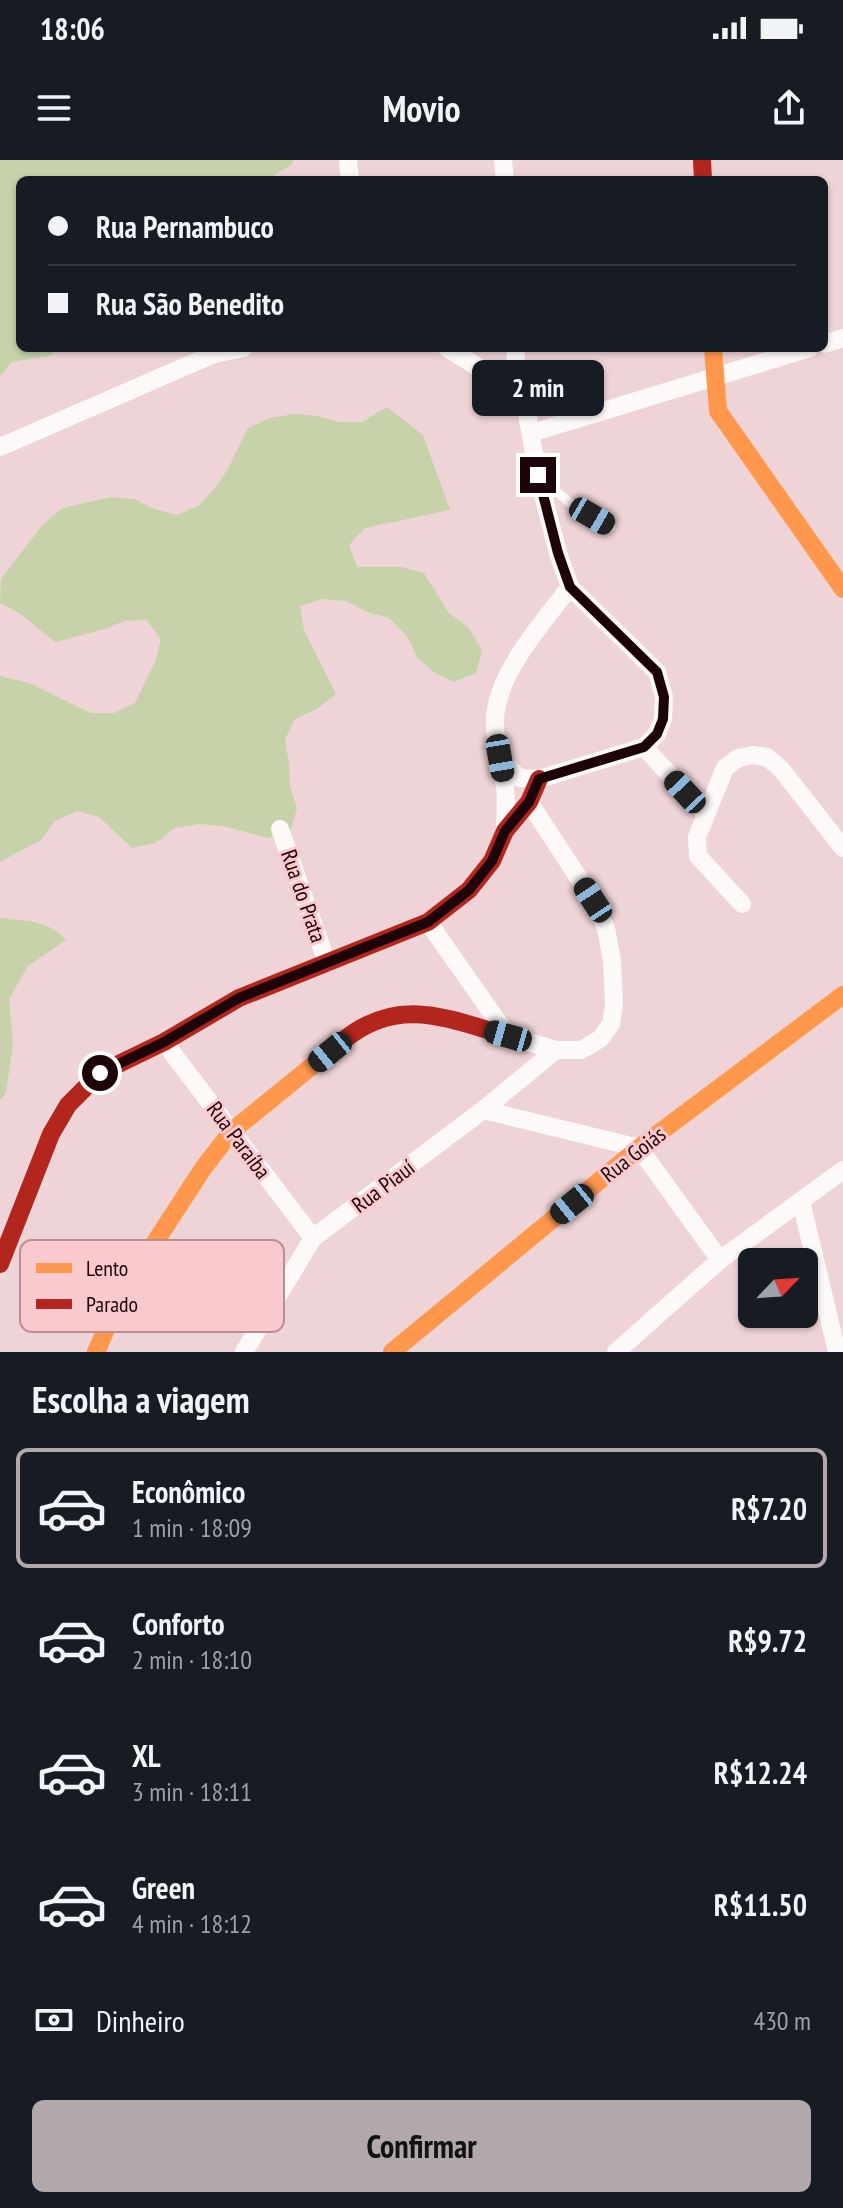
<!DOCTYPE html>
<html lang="pt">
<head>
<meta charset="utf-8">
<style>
	:root { --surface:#171b24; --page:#242831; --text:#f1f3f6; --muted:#9ea1a6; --line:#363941; --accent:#b2a8ac }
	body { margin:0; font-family:"PT Sans Narrow",sans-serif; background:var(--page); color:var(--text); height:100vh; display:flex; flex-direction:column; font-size:30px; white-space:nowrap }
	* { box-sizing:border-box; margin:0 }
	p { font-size:26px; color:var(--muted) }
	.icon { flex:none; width:44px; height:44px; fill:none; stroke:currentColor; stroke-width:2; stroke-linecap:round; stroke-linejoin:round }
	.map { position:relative; height:1192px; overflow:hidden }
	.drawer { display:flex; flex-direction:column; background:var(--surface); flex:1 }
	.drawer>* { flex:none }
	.guide { position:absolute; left:16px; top:16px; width:812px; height:176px; border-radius:12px; box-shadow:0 2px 6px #0004; display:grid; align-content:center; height:176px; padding:0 32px; background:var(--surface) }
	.needle { width:52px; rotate:65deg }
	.buttons { position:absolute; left:738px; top:1088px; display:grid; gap:16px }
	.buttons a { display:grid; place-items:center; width:80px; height:80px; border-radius:12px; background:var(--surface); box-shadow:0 2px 6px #0004; font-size:40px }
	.end { position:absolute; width:36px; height:36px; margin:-18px; border:10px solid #1d0409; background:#fff; box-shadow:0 0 0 4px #fff }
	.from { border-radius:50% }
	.bubble { position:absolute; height:56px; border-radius:12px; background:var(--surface); box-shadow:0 2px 6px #0004; font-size:26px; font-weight:600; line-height:56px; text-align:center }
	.car { position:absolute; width:24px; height:48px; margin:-24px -12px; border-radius:10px; box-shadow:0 0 6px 2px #0007; background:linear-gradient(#222 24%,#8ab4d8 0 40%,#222 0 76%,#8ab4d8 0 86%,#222 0) }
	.guide b { display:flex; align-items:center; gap:28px; height:76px; font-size:30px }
	.guide b+b { border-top:2px solid var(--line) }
	.guide i { width:20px; height:20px; background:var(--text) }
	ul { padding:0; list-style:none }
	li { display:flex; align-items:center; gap:24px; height:120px; margin:0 16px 12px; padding:0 16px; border:4px solid transparent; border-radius:12px }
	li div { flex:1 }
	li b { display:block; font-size:30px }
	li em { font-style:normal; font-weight:600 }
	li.on { border-color:var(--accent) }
	li>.icon { width:72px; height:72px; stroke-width:1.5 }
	h2 { padding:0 32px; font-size:36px; line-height:96px }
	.pay { display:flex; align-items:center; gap:20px; height:88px; padding:0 32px; font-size:30px }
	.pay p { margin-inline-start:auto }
	.button { display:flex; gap:16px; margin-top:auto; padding:16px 32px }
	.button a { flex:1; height:92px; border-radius:12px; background:var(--accent); color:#111; font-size:32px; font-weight:600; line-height:92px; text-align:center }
	.status { display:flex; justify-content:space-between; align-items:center; height:56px; padding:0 40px; background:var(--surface); direction:ltr }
	.status svg { height:22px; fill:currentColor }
	header { display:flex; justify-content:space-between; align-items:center; height:104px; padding:0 32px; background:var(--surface); font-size:36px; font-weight:600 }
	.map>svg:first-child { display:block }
	.green { fill:#c8d2aa }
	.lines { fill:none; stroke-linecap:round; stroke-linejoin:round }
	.lane { stroke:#fdf9f9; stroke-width:9 }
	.street { stroke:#fdf9f9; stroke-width:18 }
	.slow { stroke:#ff974d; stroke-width:18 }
	.jam { stroke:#b3261e; stroke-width:18 }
	.route { stroke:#1d0409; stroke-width:10 }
	.labels { text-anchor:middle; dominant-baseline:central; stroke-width:6; stroke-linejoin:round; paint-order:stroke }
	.street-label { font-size:22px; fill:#1d0409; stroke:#fac9ce }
	.key { fill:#fac9ce; stroke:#b88e93; stroke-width:2 }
	.key-label { font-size:22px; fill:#1d0409 }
</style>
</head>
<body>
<div class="status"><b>18:06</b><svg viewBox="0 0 49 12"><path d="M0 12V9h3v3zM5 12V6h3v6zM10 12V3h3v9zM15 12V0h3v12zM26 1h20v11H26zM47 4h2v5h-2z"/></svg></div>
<header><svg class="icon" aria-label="menu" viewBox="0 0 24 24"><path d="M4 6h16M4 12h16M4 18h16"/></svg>Movio<svg class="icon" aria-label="share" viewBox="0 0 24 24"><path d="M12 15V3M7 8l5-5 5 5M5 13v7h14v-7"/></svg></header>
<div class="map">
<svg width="843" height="1192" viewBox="0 0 843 1192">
	<rect width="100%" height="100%" fill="#efd4d7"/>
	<g class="green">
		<polygon points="0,0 293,0 291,5 271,17 215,20 20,20 20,188 59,188 49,196 12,202 0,216"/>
		<polygon points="387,247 423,275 450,350 365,368 349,385 357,407 402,407 424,413 449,453 468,467 482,490 476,513 454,522 433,512 417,497 407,476 389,458 367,452 346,441 322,439 300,446 304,470 336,534 317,549 295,559 285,579 289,604 290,626 297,649 290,671 268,678 223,666 199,664 175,668 156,683 132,688 99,657 77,651 55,661 41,680 0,702 0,516 29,523 91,553 114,553 135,543 155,502 161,479 146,460 124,461 102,470 55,482 19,453 0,443 1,419 44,363 63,348 110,337 134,339 155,349 177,355 198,346 214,329 228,309 248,268 270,258 294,254 317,256 340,262 362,262"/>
		<path d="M0 758C24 761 50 760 66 780L28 806 9 839 13 884 6 933 0 940Z"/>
	</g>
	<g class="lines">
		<polyline class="lane" points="543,320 574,346 611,367"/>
		<g class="street">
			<polyline points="348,0 350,20"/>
			<polyline points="503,0 505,20"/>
			<polyline points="824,184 843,178"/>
			<polyline points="447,188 491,215 502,231"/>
			<polyline points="515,210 516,188"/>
			<circle cx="514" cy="224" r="14"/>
			<polyline points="531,273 810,188"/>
			<polyline points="0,287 214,194 243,188"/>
			<polyline points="644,587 706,654"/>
			<polyline points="500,598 519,618 539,619 644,587 657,574 663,559 664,537 657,512 570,427 558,393 538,315 528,260 528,226"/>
			<polyline points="280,669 327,803"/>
			<path d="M505 671C505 657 507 642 505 628 502 606 494 582 495 560 496 514 543 462 570 427"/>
			<polyline points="742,744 698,696 697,677 725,608 738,598 753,595 767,597 781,609 843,688"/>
			<polyline points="428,762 508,876 556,890 581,890 600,879 611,864 614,843 612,801 606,768 593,740 529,642"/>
			<polyline points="164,882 313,1078"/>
			<polyline points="483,950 639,988 720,1100"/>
			<polyline points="801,1041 837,1192"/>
			<polyline points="244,1192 313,1078 483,950 556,890"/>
			<polyline points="616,1192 720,1100 843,1010"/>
		</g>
		<g class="slow">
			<polyline points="713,188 718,251 843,429"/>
			<polyline points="96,1192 122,1133 204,1007 232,971 344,880"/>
			<polyline points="392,1192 639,988 843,835"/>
		</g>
		<g class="jam">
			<polyline points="702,0 703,20"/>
			<path d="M344 880C399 835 448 859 508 876"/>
			<polyline points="0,1104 51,974 68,945 100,913 164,882 239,838 428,762 469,730 492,701 505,671 529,642 539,619"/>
		</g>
	</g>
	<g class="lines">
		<polyline class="route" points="100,913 164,882 239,838 428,762 469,730 492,701 505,671 529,642 539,619 644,587 657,574 663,559 664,537 657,512 570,427 558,393 538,315"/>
	</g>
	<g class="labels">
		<g class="street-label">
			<text transform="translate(304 736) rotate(71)">Rua do Prata</text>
			<text transform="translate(239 980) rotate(53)">Rua Paraíba</text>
			<text transform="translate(633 994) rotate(-38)">Rua Goiás</text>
			<text transform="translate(383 1026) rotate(-37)">Rua Piauí</text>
		</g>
	</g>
	<rect x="20" y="1080" width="264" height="92" rx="12" class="key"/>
	<rect x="36" y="1103" width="36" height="10" fill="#ff974d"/>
	<rect x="36" y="1139" width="36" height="10" fill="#b3261e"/>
	<g class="key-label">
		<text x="86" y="1116">Lento</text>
		<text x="86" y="1152">Parado</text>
	</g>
</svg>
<div class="buttons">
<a><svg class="needle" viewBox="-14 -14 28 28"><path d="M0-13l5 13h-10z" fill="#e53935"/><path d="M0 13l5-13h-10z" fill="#9ea1a6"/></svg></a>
</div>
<i class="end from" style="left:100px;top:913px"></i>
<i class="end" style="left:538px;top:315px"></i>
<div class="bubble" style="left:472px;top:200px;width:132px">2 min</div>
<i class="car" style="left:592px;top:356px;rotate:120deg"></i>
<i class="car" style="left:500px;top:598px;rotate:170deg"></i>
<i class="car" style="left:685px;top:632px;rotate:317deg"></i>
<i class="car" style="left:593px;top:740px;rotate:327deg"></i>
<i class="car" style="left:508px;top:876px;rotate:286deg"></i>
<i class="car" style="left:330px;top:892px;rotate:231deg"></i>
<i class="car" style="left:572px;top:1044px;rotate:231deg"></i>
<div class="guide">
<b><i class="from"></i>Rua Pernambuco</b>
<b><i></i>Rua São Benedito</b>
</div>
</div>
<section class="drawer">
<h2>Escolha a viagem</h2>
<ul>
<li class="on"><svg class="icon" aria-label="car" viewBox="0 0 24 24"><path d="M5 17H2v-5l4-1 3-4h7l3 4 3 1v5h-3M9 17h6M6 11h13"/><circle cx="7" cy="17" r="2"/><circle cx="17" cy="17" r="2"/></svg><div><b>Econômico</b><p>1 min · 18:09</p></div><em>R$7.20</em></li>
<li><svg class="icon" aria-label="car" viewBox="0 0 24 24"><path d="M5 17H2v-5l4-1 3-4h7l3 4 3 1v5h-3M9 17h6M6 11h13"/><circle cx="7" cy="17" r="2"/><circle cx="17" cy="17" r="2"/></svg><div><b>Conforto</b><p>2 min · 18:10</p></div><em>R$9.72</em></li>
<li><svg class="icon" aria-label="car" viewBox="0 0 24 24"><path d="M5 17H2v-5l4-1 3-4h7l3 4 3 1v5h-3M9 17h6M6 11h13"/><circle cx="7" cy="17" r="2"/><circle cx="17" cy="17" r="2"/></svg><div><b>XL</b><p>3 min · 18:11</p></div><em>R$12.24</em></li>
<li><svg class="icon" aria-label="car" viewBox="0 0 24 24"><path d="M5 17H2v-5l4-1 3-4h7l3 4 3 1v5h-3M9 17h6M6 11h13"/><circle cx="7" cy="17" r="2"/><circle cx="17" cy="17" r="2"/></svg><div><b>Green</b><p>4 min · 18:12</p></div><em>R$11.50</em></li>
</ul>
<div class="pay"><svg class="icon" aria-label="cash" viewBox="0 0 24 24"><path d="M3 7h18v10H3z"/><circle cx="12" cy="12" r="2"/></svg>Dinheiro<p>430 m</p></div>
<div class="button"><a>Confirmar</a></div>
</section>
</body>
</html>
